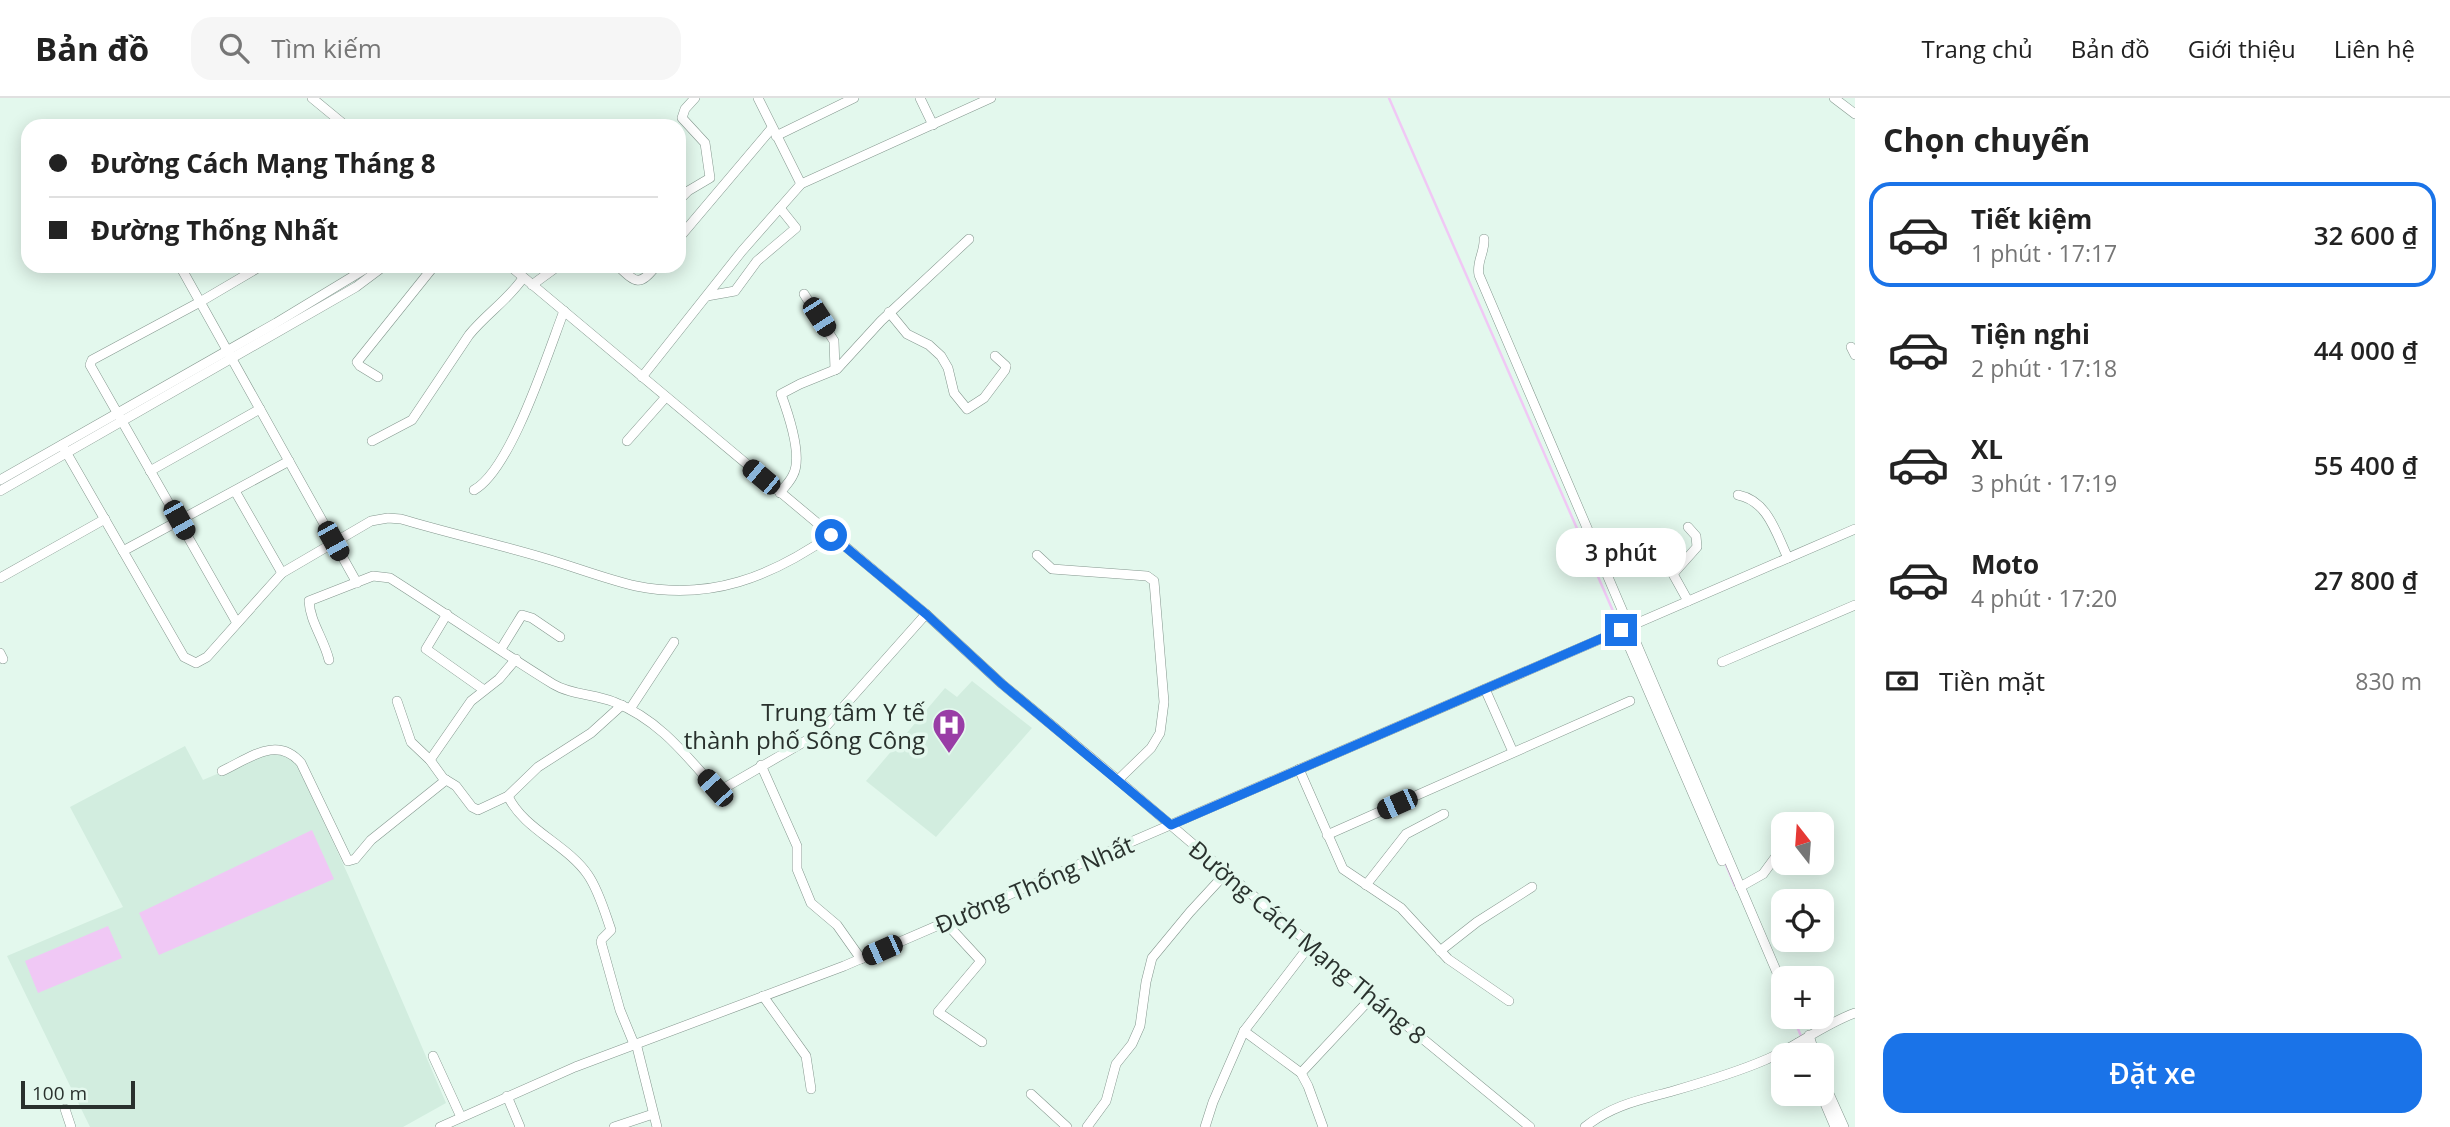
<!DOCTYPE html>
<html lang="vi">
<head>
<meta charset="utf-8">
<style>
	:root { --surface:#fff; --page:#f6f6f6; --text:#222; --muted:#767676; --line:#e0e0e0; --accent:#1a73e8 }
	body { margin:0; font-family:"Open Sans",sans-serif; background:var(--page); color:var(--text); height:100vh; display:flex; flex-direction:column; font-size:26px; white-space:nowrap }
	* { box-sizing:border-box; margin:0 }
	p { font-size:23px; color:var(--muted) }
	.icon { flex:none; width:38px; height:38px; fill:none; stroke:currentColor; stroke-width:2; stroke-linecap:round; stroke-linejoin:round }
	.map { position:relative; flex:1; overflow:hidden }
	.side { display:flex; flex-direction:column; background:var(--surface); width:595px }
	.side>* { flex:none }
	.top-card { position:absolute; left:21px; top:21px; width:665px; height:154px; border-radius:21px; box-shadow:0 4px 18px #0003; display:grid; align-content:center; height:154px; padding:0 28px; background:var(--surface) }
	.needle { width:46px; rotate:343deg }
	.fabs { position:absolute; left:1771px; top:714px; display:grid; gap:14px }
	.fabs a { display:grid; place-items:center; width:63px; height:63px; border-radius:14px; background:var(--surface); box-shadow:0 4px 18px #0003; font-size:35px }
	.scale { position:absolute; left:21px; bottom:18px; width:114px; box-sizing:border-box; padding-left:7px; border:4px solid #29312d; border-top:0; font-size:19px; line-height:24px; white-space:nowrap; color:#29312d; -webkit-text-stroke:5px #e3f8ed; paint-order:stroke }
	.end { position:absolute; width:32px; height:32px; margin:-16px; border:9px solid #1a73e8; background:#fff; box-shadow:0 0 0 4px #fff }
	.from { border-radius:50% }
	.bubble { position:absolute; height:49px; border-radius:21px; background:var(--surface); box-shadow:0 4px 18px #0003; font-size:23px; font-weight:600; line-height:49px; text-align:center }
	.car { position:absolute; width:21px; height:42px; margin:-21px -10px; border-radius:9px; box-shadow:0 0 5px 2px #0007; background:linear-gradient(#222 24%,#8ab4d8 0 40%,#222 0 76%,#8ab4d8 0 86%,#222 0) }
	.top-card b { display:flex; align-items:center; gap:24px; height:66px; font-size:26px }
	.top-card b+b { border-top:2px solid var(--line) }
	.top-card i { width:18px; height:18px; background:var(--text) }
	ul { padding:0; list-style:none }
	li { display:flex; align-items:center; gap:21px; height:105px; margin:0 14px 10px; padding:0 14px; border:4px solid transparent; border-radius:21px }
	li div { flex:1 }
	li b { display:block; font-size:26px }
	li em { font-style:normal; font-weight:600 }
	li.current { border-color:var(--accent) }
	li>.icon { width:63px; height:63px; stroke-width:1.5 }
	h2 { padding:0 28px; font-size:32px; line-height:84px }
	.pay { display:flex; align-items:center; gap:18px; height:77px; padding:0 28px; font-size:26px }
	.pay p { margin-inline-start:auto }
	.cta { display:flex; gap:14px; margin-top:auto; padding:14px 28px }
	.cta a { flex:1; height:80px; border-radius:21px; background:var(--accent); color:#fff; font-size:28px; font-weight:600; line-height:80px; text-align:center }
	header { display:flex; align-items:center; gap:42px; box-sizing:border-box; height:98px; padding:0 35px; background:var(--surface); border-bottom:2px solid var(--line) }
	header strong { font-size:33px }
	nav { display:flex; gap:38px; margin-inline-start:auto; font-size:24px }
	.search { width:490px; height:63px; background:var(--page); display:flex; align-items:center; gap:18px; box-sizing:border-box; padding:0 24px; border-radius:21px; color:var(--muted); font-size:26px }
	main { display:flex; flex:1; min-height:0 }
	.map>svg:first-child { display:block }
	.built { fill:#d2eddf }
	.water { fill:#f0c8f5 }
	.lines { fill:none; stroke-linecap:round; stroke-linejoin:round }
	.stream { stroke:#f0c8f5; stroke-width:2.5 }
	.minor-casing { stroke:#84978e; stroke-width:10 }
	.minor { stroke:#fff; stroke-width:9 }
	.route { stroke:#1a73e8; stroke-width:9 }
	.labels { text-anchor:middle; dominant-baseline:central; stroke-width:7; stroke-linejoin:round; paint-order:stroke }
	.poi-label { font-size:24px; fill:#29312d; stroke:#e3f8ed; text-anchor:end }
	.street-label { font-size:24px; fill:#29312d; stroke:#e3f8ed }
</style>
</head>
<body>
<header>
<strong>Bản đồ</strong>
<div class="search"><svg class="icon" aria-label="search" viewBox="0 0 24 24"><circle cx="10" cy="10" r="6"/><path d="M15 15l6 6"/></svg>Tìm kiếm</div>
<nav><a>Trang chủ</a><a>Bản đồ</a><a>Giới thiệu</a><a>Liên hệ</a></nav>
</header>
<main>
<div class="map">
<svg width="1855" height="1029" viewBox="0 0 1855 1029">
	<rect width="100%" height="100%" fill="#e3f8ed"/>
	<g class="built">
		<polygon points="972,583 1032,630 936,739 866,683 945,590 957,599"/>
		<polygon points="185,648 203,682 268,654 279,653 296,664 349,779 446,1005 403,1029 90,1029 7,858 123,809 70,709"/>
	</g>
	<g class="water">
		<polygon points="312,732 334,781 159,857 139,815"/>
		<polygon points="108,828 122,860 38,895 25,863"/>
	</g>
	<g class="lines">
		<g class="stream">
			<polyline points="1389,0 1620,529"/>
			<polyline points="1724,762 1735,788"/>
			<polyline points="1779,887 1783,896"/>
			<polyline points="1793,919 1801,938"/>
			<polyline points="1804,944 1809,957"/>
		</g>
		<defs>
			<g id="minor">
				<polyline points="312,0 346,28"/>
				<polyline points="758,0 801,86"/>
				<polyline points="920,0 933,27"/>
				<polyline points="1834,0 1855,16"/>
				<polyline points="776,38 854,0"/>
				<polyline points="679,102 688,93 710,80 705,45 682,20 685,11 695,0"/>
				<polyline points="679,140 772,30"/>
				<path d="M1484 141C1485 154 1476 164 1479 177L1781 884"/>
				<polyline points="180,168 357,485"/>
				<polyline points="510,168 926,516 1002,586 1118,682 1372,899 1530,1029"/>
				<path d="M618 168C636 185 639 189 656 168"/>
				<polyline points="532,187 558,168"/>
				<polyline points="804,196 834,243 835,272"/>
				<polyline points="707,198 735,193 757,163 796,130 780,110"/>
				<polyline points="889,214 907,236 929,247 941,258 948,270 954,295 967,311 984,300 1005,272 1006,268 995,258"/>
				<polyline points="1851,249 1855,257"/>
				<polyline points="378,279 360,268 357,264 434,168"/>
				<polyline points="642,279 742,153 801,86 991,0"/>
				<path d="M372 343 412 322 469 237C486 216 508 202 523 180"/>
				<polyline points="627,343 665,300"/>
				<path d="M62 347 184 559 196 565 207 559 282 475 371 423 388 420 401 421C448 435 497 446 544 460 575 469 605 481 636 488 710 503 771 479 831 437"/>
				<polyline points="150,373 260,311"/>
				<polyline points="0,382 276,225 370,168"/>
				<path d="M474 392C511 372 548 254 564 213"/>
				<polyline points="0,393 356,189 384,168"/>
				<polyline points="235,393 282,475"/>
				<path d="M780 395C784 389 790 384 793 377 803 359 788 315 781 296L800 286 837 271 881 223 969 141"/>
				<path d="M1738 397C1768 403 1776 435 1788 460"/>
				<polyline points="1688,429 1696,438 1697,449 1673,476 1688,503"/>
				<polyline points="123,453 289,363"/>
				<polyline points="1037,457 1052,471 1147,478 1154,483 1164,604 1160,635 1151,650 1118,682"/>
				<polyline points="0,480 105,421"/>
				<polyline points="447,516 426,551 484,592"/>
				<polyline points="237,525 90,267 92,262 200,204 261,168"/>
				<polyline points="1622,532 1722,763"/>
				<polyline points="501,551 522,517 532,520 560,539"/>
				<polyline points="0,555 3,561"/>
				<path d="M329 562C324 541 310 524 309 503L373 478 390 480C445 515 498 552 553 586 571 597 595 596 614 604 658 621 685 656 715 690L721 692 821 634 926 516"/>
				<polyline points="1722,564 1855,507"/>
				<polyline points="1485,591 1513,654"/>
				<polyline points="397,603 411,644 430,662 443,680 456,688 472,709 478,712 508,698 538,669 591,635 622,607"/>
				<polyline points="630,611 674,544"/>
				<polyline points="430,662 471,603 499,581 516,561"/>
				<polyline points="761,667 797,748 797,771 811,805 837,827 861,861"/>
				<polyline points="1299,671 1343,771 1401,810 1448,861 1509,903"/>
				<path d="M222 673C250 660 277 637 301 665L348 763 355 761 371 742 446 682"/>
				<path d="M508 698C523 731 568 747 588 777 599 793 605 815 611 832L602 841 601 844 620 912 634 946"/>
				<polyline points="1327,737 1630,603"/>
				<polyline points="1366,787 1406,736 1444,716"/>
				<polyline points="1740,789 1763,776 1777,757"/>
				<polyline points="945,824 981,863 938,914 982,944"/>
				<polyline points="1440,853 1477,824 1532,789"/>
				<polyline points="763,898 806,958 811,991"/>
				<polyline points="1244,933 1301,975 1308,988 1323,1029"/>
				<polyline points="1809,937 1815,957"/>
				<polyline points="636,945 657,1029"/>
				<polyline points="1798,945 1804,957"/>
				<polyline points="433,958 461,1019"/>
				<polyline points="1301,975 1372,899"/>
				<polyline points="1822,980 1844,1029"/>
				<polyline points="1031,996 1067,1029"/>
				<polyline points="1821,996 1835,1029"/>
				<polyline points="507,998 520,1029"/>
				<polyline points="65,1011 71,1029"/>
				<polyline points="440,1029 575,969 844,868 1855,431"/>
				<polyline points="614,1029 653,1016"/>
				<polyline points="1087,1029 1106,1003 1116,966 1132,946 1140,928 1146,884 1152,860 1190,814 1226,775"/>
				<polyline points="1205,1029 1213,1004 1244,933 1310,847"/>
				<path d="M1585 1029C1612 1007 1640 1002 1673 993 1704 984 1735 975 1765 962 1796 949 1822 927 1855 915"/>
			</g>
		</defs>
		<use href="#minor" class="minor-casing"/>
		<use href="#minor" class="minor"/>
	</g>
	<g class="lines">
		<polyline class="route" points="831,437 926,516 1002,586 1171,727 1621,532"/>
	</g>
	<defs>
		<symbol id="hospital-pin" viewBox="-11 -11 22 30"><path d="M0 17L-7.5 6A9.5 9.5 0 1 1 7.5 6Z" fill="#993da6" stroke="#e3f8ed"/><path d="M-5-5h3v3.5h4V-5h3V5h-3V1.5h-4V5h-3Z" fill="#fff"/></symbol>
	</defs>
	<g fill-rule="evenodd">
		<use href="#hospital-pin" x="930" y="608" width="38" height="52"/>
	</g>
	<g class="labels">
		<g class="poi-label">
			<text x="925" y="613">Trung tâm Y tế<tspan x="925" dy="28">thành phố Sông Công</tspan></text>
		</g>
		<g class="street-label">
			<text transform="translate(1034 786) rotate(-23)">Đường Thống Nhất</text>
			<text transform="translate(1308 844) rotate(40)">Đường Cách Mạng Tháng 8</text>
		</g>
	</g>
</svg>
<div class="fabs">
<a><svg class="needle" viewBox="-14 -14 28 28"><path d="M0-13l5 13h-10z" fill="#e53935"/><path d="M0 13l5-13h-10z" fill="#767676"/></svg></a>
<a><svg class="icon" aria-label="locate" viewBox="0 0 24 24"><circle cx="12" cy="12" r="6"/><path d="M12 2v4M12 18v4M2 12h4M18 12h4"/></svg></a>
<a>+</a>
<a>−</a>
</div>
<div class="scale">100 m</div>
<i class="end from" style="left:831px;top:437px"></i>
<i class="end" style="left:1621px;top:532px"></i>
<div class="bubble" style="left:1556px;top:430px;width:130px">3 phút</div>
<i class="car" style="left:819px;top:219px;rotate:147deg"></i>
<i class="car" style="left:761px;top:379px;rotate:310deg"></i>
<i class="car" style="left:179px;top:422px;rotate:151deg"></i>
<i class="car" style="left:333px;top:443px;rotate:151deg"></i>
<i class="car" style="left:715px;top:690px;rotate:318deg"></i>
<i class="car" style="left:1397px;top:706px;rotate:246deg"></i>
<i class="car" style="left:882px;top:852px;rotate:246deg"></i>
<div class="top-card">
<b><i class="from"></i>Đường Cách Mạng Tháng 8</b>
<b><i></i>Đường Thống Nhất</b>
</div>
</div>
<section class="side">
<h2>Chọn chuyến</h2>
<ul>
<li class="current"><svg class="icon" aria-label="car" viewBox="0 0 24 24"><path d="M5 17H2v-5l4-1 3-4h7l3 4 3 1v5h-3M9 17h6M6 11h13"/><circle cx="7" cy="17" r="2"/><circle cx="17" cy="17" r="2"/></svg><div><b>Tiết kiệm</b><p>1 phút · 17:17</p></div><em>32 600 ₫</em></li>
<li><svg class="icon" aria-label="car" viewBox="0 0 24 24"><path d="M5 17H2v-5l4-1 3-4h7l3 4 3 1v5h-3M9 17h6M6 11h13"/><circle cx="7" cy="17" r="2"/><circle cx="17" cy="17" r="2"/></svg><div><b>Tiện nghi</b><p>2 phút · 17:18</p></div><em>44 000 ₫</em></li>
<li><svg class="icon" aria-label="car" viewBox="0 0 24 24"><path d="M5 17H2v-5l4-1 3-4h7l3 4 3 1v5h-3M9 17h6M6 11h13"/><circle cx="7" cy="17" r="2"/><circle cx="17" cy="17" r="2"/></svg><div><b>XL</b><p>3 phút · 17:19</p></div><em>55 400 ₫</em></li>
<li><svg class="icon" aria-label="car" viewBox="0 0 24 24"><path d="M5 17H2v-5l4-1 3-4h7l3 4 3 1v5h-3M9 17h6M6 11h13"/><circle cx="7" cy="17" r="2"/><circle cx="17" cy="17" r="2"/></svg><div><b>Moto</b><p>4 phút · 17:20</p></div><em>27 800 ₫</em></li>
</ul>
<div class="pay"><svg class="icon" aria-label="cash" viewBox="0 0 24 24"><path d="M3 7h18v10H3z"/><circle cx="12" cy="12" r="2"/></svg>Tiền mặt<p>830 m</p></div>
<div class="cta"><a>Đặt xe</a></div>
</section>
</main>
</body>
</html>
